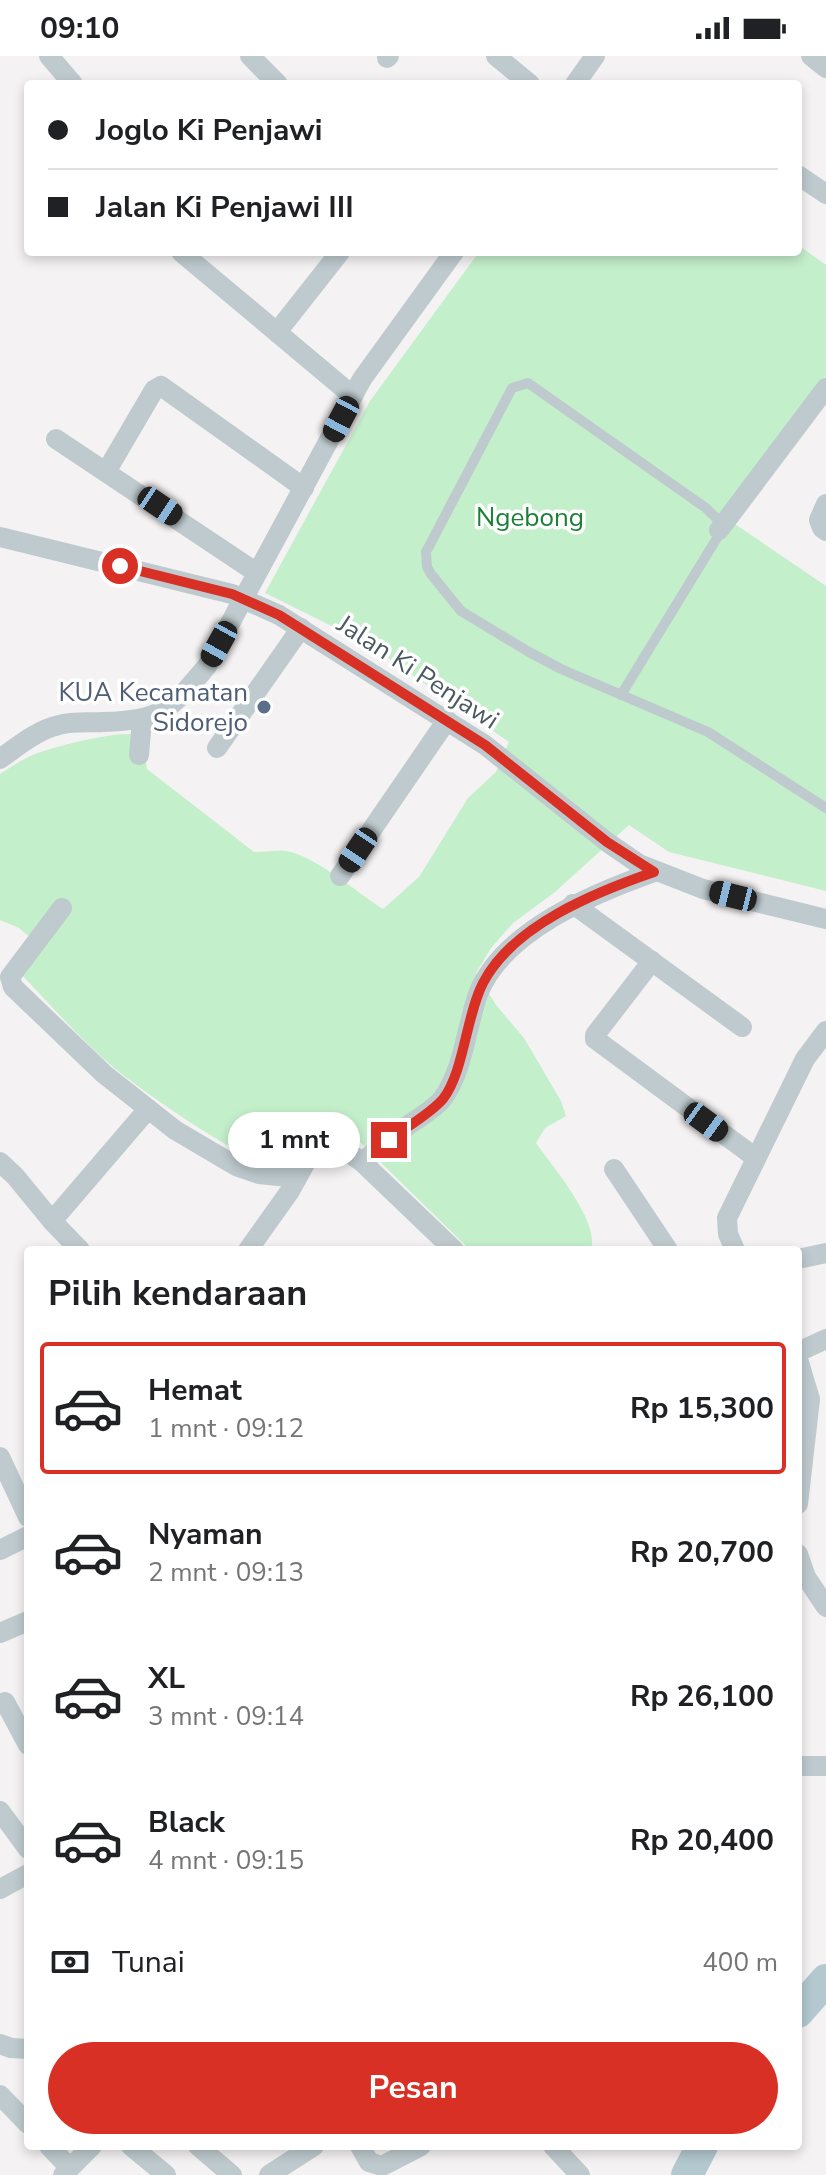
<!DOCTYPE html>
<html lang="id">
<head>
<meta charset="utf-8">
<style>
	:root { --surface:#fff; --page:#f2f2f2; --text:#202124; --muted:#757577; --line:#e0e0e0; --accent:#d93025 }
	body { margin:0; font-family:"Nunito Sans",sans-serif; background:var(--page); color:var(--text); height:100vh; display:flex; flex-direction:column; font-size:30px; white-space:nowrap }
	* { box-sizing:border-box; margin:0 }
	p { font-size:26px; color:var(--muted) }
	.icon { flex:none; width:44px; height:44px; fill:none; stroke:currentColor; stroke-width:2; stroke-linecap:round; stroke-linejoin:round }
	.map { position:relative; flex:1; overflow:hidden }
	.drawer { position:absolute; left:24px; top:1190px; width:778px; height:904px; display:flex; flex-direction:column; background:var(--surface); border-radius:8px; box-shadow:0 4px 12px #0003 }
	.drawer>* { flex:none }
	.top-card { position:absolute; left:24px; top:24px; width:778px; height:176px; border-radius:8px; box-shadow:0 4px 12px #0003; display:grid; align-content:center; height:176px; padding:0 24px; background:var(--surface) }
	.end { position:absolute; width:36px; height:36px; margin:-18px; border:10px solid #d93025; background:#fff; box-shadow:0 0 0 4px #fff }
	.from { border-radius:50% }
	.bubble { position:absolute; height:56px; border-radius:28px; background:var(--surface); box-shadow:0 4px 12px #0003; font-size:26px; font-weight:700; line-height:56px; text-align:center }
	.car { position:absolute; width:24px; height:48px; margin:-24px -12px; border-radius:10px; box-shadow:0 0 6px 2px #0007; background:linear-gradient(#222 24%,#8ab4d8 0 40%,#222 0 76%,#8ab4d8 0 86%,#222 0) }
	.top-card b { display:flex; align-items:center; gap:28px; height:76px; font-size:30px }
	.top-card b+b { border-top:2px solid var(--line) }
	.top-card i { width:20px; height:20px; background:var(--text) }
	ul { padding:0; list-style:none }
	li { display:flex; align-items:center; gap:24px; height:132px; margin:0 16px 12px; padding:0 8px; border:4px solid transparent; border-radius:8px }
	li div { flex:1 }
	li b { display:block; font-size:30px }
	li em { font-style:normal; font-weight:700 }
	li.selected { border-color:var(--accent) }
	li>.icon { width:72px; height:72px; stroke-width:1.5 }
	h2 { padding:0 24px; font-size:36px; line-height:96px }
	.pay { display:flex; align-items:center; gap:20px; height:88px; padding:0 24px; font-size:30px }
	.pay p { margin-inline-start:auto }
	.cta { display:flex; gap:16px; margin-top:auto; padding:16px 24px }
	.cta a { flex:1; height:92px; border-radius:48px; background:var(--accent); color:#fff; font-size:32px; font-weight:700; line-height:92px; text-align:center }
	.status { display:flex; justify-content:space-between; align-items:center; height:56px; padding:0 40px; background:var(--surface); direction:ltr }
	.status svg { height:22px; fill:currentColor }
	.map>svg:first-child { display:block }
	.green { fill:#c4efcb }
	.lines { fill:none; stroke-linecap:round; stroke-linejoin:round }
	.lane { stroke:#becace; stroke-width:10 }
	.street { stroke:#becace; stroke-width:20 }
	.primary { stroke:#b3c8cf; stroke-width:32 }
	.route { stroke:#d93025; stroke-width:10 }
	.service-dot { fill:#5c6f8a; stroke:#fff; stroke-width:3 }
	.labels { text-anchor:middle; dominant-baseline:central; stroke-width:7; stroke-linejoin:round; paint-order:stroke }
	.park-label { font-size:26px; fill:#1c8037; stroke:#fff }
	.street-label { font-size:26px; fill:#4a5a5f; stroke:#fff }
	.service-label { font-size:26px; fill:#4e5e75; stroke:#fff; text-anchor:end }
</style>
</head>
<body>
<div class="status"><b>09:10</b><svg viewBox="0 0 49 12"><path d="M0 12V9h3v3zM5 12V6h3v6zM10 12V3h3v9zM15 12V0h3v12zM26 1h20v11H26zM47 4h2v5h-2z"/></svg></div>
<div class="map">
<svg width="826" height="2119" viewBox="0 0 826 2119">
	<rect width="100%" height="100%" fill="#f4f2f3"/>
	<path class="green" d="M798 189 826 209V320L726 462 826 530V835L669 796 629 769 555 836 513 867 491 892 476 917 496 949 524 982 561 1045 566 1060 545 1072 536 1087C552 1110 600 1165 591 1194H470L358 1084C299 1057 316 1109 275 1109 245 1108 138 1032 113 1011 79 982 49 947 18 915L31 882 19 872 0 864V718C11 711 21 704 33 699 51 691 120 674 137 679L142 685 147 713 254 796C264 796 275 794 285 795 311 797 359 838 383 853L419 821 468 742 496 716 509 686 366 587 265 537 370 345 479 196H798Z"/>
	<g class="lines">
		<polyline class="lane" points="621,639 717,482 719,465 706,452 528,327 512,332 426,496 427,511 431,518 461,555 529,596 561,613 708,676 826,752"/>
		<g class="street">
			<polyline points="49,0 73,28"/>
			<polyline points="250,0 278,28"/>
			<polyline points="496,0 530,28"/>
			<polyline points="811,0 826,12"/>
			<polyline points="387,2 389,0"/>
			<polyline points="575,28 595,0"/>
			<polyline points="798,119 826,138"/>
			<polyline points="181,196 353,340"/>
			<polyline points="277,276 340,196"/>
			<polyline points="56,383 257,517"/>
			<polyline points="106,416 154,334 161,330 304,432"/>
			<polyline points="826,448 819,464 822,472 826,475"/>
			<polyline points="719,474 826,332"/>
			<polyline points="0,481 232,538 279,559 485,689 607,786 639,808 703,833 826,863"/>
			<polyline points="217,692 301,572"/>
			<polyline points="139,699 142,664"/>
			<path d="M0 703C18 690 37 674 59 669 73 665 89 667 103 666 163 664 170 654 207 610L362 323 454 196"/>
			<polyline points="340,820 447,664"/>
			<polyline points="573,848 742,971"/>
			<polyline points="62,852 10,921 13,931 104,1018 175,1074 236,1110 259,1118 297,1122"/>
			<polyline points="652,905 595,979 595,983 756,1102"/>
			<polyline points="0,1106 15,1120 52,1165"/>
			<path d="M362 1106C378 1093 394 1080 410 1068 421 1060 436 1052 443 1042 463 1015 467 969 478 938 503 874 595 837 654 816"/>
			<polyline points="614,1113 668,1194"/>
			<polyline points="80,1194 52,1165 148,1053"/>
			<polyline points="248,1194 290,1135 307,1104 317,1094 334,1087 362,1106 454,1194"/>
			<polyline points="735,1194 728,1178 727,1162 805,1003 826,975"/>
			<polyline points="798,1203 826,1197"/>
			<polyline points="798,1296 826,1283"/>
			<polyline points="798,1303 810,1343 798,1448"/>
			<polyline points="0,1401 28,1461"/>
			<polyline points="0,1494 28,1480"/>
			<polyline points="798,1498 806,1521 826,1551"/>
			<polyline points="0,1577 28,1565"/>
			<polyline points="5,1646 28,1689"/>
			<polyline points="800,1710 826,1710"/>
			<polyline points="0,1755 28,1793"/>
			<polyline points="0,1833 28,1818"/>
			<polyline points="0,1988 11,1992 28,1993"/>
			<polyline points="0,2039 28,2068"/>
			<polyline points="49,2090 69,2111"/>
			<polyline points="131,2090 166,2119"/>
			<polyline points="198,2090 232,2119"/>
			<polyline points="360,2090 369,2106 382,2110 421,2090"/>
			<polyline points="553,2090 580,2119"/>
			<polyline points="63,2119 92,2090"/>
			<polyline points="269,2119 314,2090"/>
		</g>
		<g class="primary">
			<polyline points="798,1956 826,1924"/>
			<polyline points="687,2119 702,2090"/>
		</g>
	</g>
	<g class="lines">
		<path class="route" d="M120 510 232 538 279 559 485 689 607 786 654 816C596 836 513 869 483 927 466 960 464 1016 443 1043 429 1059 406 1071 389 1084"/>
	</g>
	<circle class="service-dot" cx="264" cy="651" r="8"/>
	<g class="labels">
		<g class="park-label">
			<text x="530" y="461">Ngebong</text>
		</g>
		<g class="street-label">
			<text transform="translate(418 616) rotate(33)">Jalan Ki Penjawi</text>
		</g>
		<g class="service-label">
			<text x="248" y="636">KUA Kecamatan<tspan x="248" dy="30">Sidorejo</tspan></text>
		</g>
	</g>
</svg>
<i class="end from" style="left:120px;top:510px"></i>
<i class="end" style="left:389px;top:1084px"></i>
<div class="bubble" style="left:228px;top:1056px;width:132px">1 mnt</div>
<i class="car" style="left:341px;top:363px;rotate:208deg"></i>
<i class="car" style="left:160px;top:450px;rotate:124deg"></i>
<i class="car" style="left:219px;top:588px;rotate:209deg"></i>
<i class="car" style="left:358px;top:794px;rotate:214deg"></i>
<i class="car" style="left:733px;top:840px;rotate:284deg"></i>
<i class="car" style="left:706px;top:1066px;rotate:126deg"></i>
<div class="top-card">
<b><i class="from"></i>Joglo Ki Penjawi</b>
<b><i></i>Jalan Ki Penjawi III</b>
</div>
<section class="drawer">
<h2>Pilih kendaraan</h2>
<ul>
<li class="selected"><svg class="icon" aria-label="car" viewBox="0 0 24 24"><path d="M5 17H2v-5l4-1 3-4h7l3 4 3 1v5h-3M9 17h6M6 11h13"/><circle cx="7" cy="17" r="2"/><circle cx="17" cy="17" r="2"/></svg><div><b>Hemat</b><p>1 mnt · 09:12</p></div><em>Rp 15,300</em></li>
<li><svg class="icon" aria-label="car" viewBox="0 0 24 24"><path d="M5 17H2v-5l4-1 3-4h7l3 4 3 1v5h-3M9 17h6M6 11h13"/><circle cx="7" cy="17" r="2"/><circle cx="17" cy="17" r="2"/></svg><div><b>Nyaman</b><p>2 mnt · 09:13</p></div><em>Rp 20,700</em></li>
<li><svg class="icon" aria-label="car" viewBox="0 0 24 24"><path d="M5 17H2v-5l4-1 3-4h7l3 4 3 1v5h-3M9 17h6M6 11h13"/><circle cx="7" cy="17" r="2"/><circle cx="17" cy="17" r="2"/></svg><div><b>XL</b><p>3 mnt · 09:14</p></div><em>Rp 26,100</em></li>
<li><svg class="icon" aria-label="car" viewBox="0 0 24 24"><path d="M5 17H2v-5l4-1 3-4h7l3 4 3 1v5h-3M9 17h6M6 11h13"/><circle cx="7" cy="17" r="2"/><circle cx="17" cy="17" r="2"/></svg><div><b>Black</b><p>4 mnt · 09:15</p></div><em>Rp 20,400</em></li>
</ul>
<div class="pay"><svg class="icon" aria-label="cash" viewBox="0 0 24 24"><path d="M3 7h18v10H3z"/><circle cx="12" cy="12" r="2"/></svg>Tunai<p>400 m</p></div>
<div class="cta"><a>Pesan</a></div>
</section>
</div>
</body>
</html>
